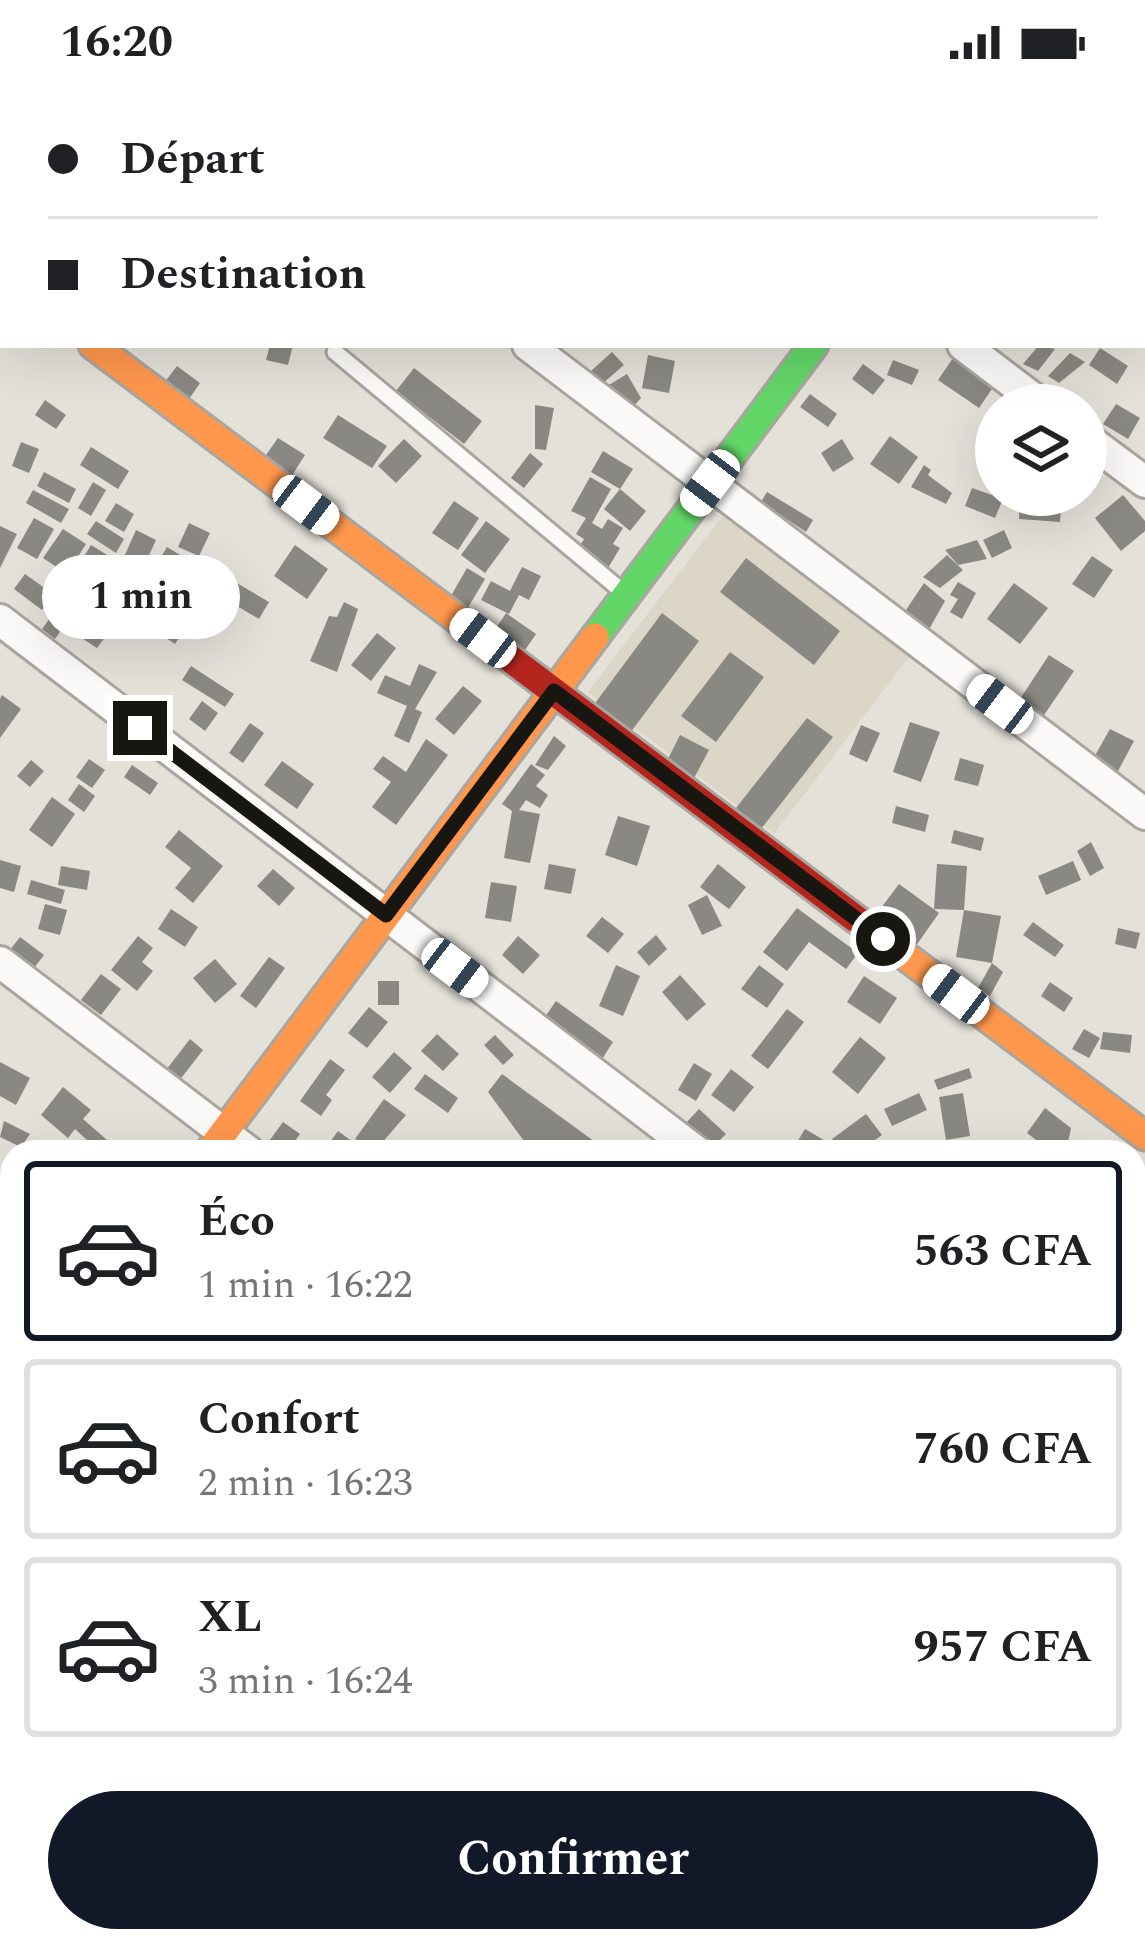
<!DOCTYPE html>
<html lang="fr">
<head>
<meta charset="utf-8">
<style>
	:root { --surface:#fff; --page:#f6f6f6; --text:#202124; --muted:#757577; --line:#e0e0e0; --accent:#111827 }
	body { margin:0; font-family:Spectral,serif; background:var(--page); color:var(--text); height:100vh; display:flex; flex-direction:column; font-size:45px; white-space:nowrap }
	* { box-sizing:border-box; margin:0 }
	p { font-size:39px; color:var(--muted) }
	.icon { flex:none; width:66px; height:66px; fill:none; stroke:currentColor; stroke-width:2; stroke-linecap:round; stroke-linejoin:round }
	.map { position:relative; flex:1; overflow:hidden }
	.sheet { position:absolute; left:0px; top:1056px; width:1146px; height:813px; display:flex; flex-direction:column; background:var(--surface); border-radius:36px 36px 0 0; box-shadow:0 12px 48px #0002 }
	.sheet>* { flex:none }
	.guide { position:absolute; left:0px; top:0px; width:1146px; height:264px; box-shadow:0 12px 48px #0002; display:grid; align-content:center; height:264px; padding:0 48px; background:var(--surface) }
	.buttons { position:absolute; left:975px; top:300px; display:grid; gap:24px }
	.buttons a { display:grid; place-items:center; width:132px; height:132px; border-radius:50%; background:var(--surface); box-shadow:0 12px 48px #0002; font-size:60px }
	.end { position:absolute; width:54px; height:54px; margin:-27px; border:15px solid #171610; background:#fff; box-shadow:0 0 0 6px #fff }
	.from { border-radius:50% }
	.bubble { position:absolute; height:84px; border-radius:42px; background:var(--surface); box-shadow:0 12px 48px #0002; font-size:39px; font-weight:700; line-height:84px; text-align:center }
	.car { position:absolute; width:36px; height:72px; margin:-36px -18px; border-radius:15px; box-shadow:0 0 9px 3px #0007; background:linear-gradient(#fff 24%,#345 0 40%,#fff 0 76%,#345 0 86%,#fff 0) }
	.guide b { display:flex; align-items:center; gap:42px; height:114px; font-size:45px }
	.guide b+b { border-top:3px solid var(--line) }
	.guide i { width:30px; height:30px; background:var(--text) }
	ul { padding:21px 0 0; list-style:none }
	li { display:flex; align-items:center; gap:36px; height:180px; margin:0 24px 18px; padding:0 24px; border:6px solid var(--line); border-radius:12px }
	li div { flex:1 }
	li b { display:block; font-size:45px }
	li em { font-style:normal; font-weight:700 }
	li.current { border-color:var(--accent) }
	li>.icon { width:108px; height:108px; stroke-width:1.5 }
	.cta { display:flex; gap:24px; margin-top:auto; padding:24px 48px }
	.cta a { flex:1; height:138px; border-radius:72px; background:var(--accent); color:#fff; font-size:48px; font-weight:700; line-height:138px; text-align:center }
	.status { display:flex; justify-content:space-between; align-items:center; height:84px; padding:0 60px; background:var(--surface); direction:ltr }
	.status svg { height:33px; fill:currentColor }
	.map>svg:first-child { display:block }
	.built { fill:#dbd6c7 }
	.building { fill:#8a8882 }
	.lines { fill:none; stroke-linecap:round; stroke-linejoin:round }
	.lane-casing { stroke:#a8a69f; stroke-width:21 }
	.street-casing { stroke:#a8a69f; stroke-width:36 }
	.fast-casing { stroke:#a8a69f; stroke-width:33 }
	.slow-casing { stroke:#a8a69f; stroke-width:33 }
	.jam-casing { stroke:#a8a69f; stroke-width:33 }
	.lane { stroke:#fbfaf9; stroke-width:15 }
	.street { stroke:#fbfaf9; stroke-width:30 }
	.fast { stroke:#63d668; stroke-width:27 }
	.slow { stroke:#ff974d; stroke-width:27 }
	.jam { stroke:#b3261e; stroke-width:27 }
	.route { stroke:#171610; stroke-width:15 }
</style>
</head>
<body>
<div class="status"><b>16:20</b><svg viewBox="0 0 49 12"><path d="M0 12V9h3v3zM5 12V6h3v6zM10 12V3h3v9zM15 12V0h3v12zM26 1h20v11H26zM47 4h2v5h-2z"/></svg></div>
<div class="map">
<svg width="1145" height="1868" viewBox="0 0 1145 1868">
	<rect width="100%" height="100%" fill="#e4e1d9"/>
	<polygon class="built" points="723,431 909,573 774,750 588,608"/>
	<g class="building">
		<polygon points="270,261 293,261 288,281 266,276"/>
		<polygon points="1039,261 1055,265 1038,287 1023,280"/>
		<polygon points="1100,264 1128,282 1117,300 1089,281"/>
		<polygon points="612,268 624,281 602,300 591,287"/>
		<polygon points="1070,269 1085,278 1059,299 1048,292"/>
		<polygon points="648,271 675,277 669,309 642,304"/>
		<polygon points="953,274 994,302 979,324 938,296"/>
		<polygon points="893,276 919,286 912,301 887,291"/>
		<polygon points="863,280 885,296 873,311 852,295"/>
		<polygon points="177,282 200,299 185,321 161,303"/>
		<polygon points="414,284 482,337 464,360 396,307"/>
		<polygon points="627,290 641,314 630,326 604,304"/>
		<polygon points="810,310 837,330 828,343 800,323"/>
		<polygon points="45,316 66,331 56,345 35,331"/>
		<polygon points="1116,320 1140,334 1128,355 1103,340"/>
		<polygon points="535,321 554,324 546,366 535,365"/>
		<polygon points="338,331 387,362 372,384 323,354"/>
		<polygon points="890,352 918,373 899,400 870,380"/>
		<polygon points="278,354 305,371 289,396 261,378"/>
		<polygon points="404,355 422,372 396,399 378,382"/>
		<polygon points="842,355 854,375 833,388 821,369"/>
		<polygon points="21,358 39,365 29,389 12,382"/>
		<polygon points="91,363 129,387 118,405 80,381"/>
		<polygon points="603,367 633,385 620,405 591,388"/>
		<polygon points="530,369 543,380 524,404 511,394"/>
		<polygon points="924,381 931,386 928,391 952,409 946,420 911,403"/>
		<polygon points="44,388 76,405 69,419 37,402"/>
		<polygon points="590,393 611,405 592,439 602,445 608,435 623,444 613,460 620,464 608,484 577,466 584,455 576,450 586,434 571,427"/>
		<polygon points="93,398 106,406 91,432 78,424"/>
		<polygon points="972,404 1003,415 995,434 965,422"/>
		<polygon points="620,405 646,427 630,447 604,425"/>
		<polygon points="33,406 69,425 61,439 26,419"/>
		<polygon points="767,408 813,436 806,448 761,418"/>
		<polygon points="1020,411 1062,411 1060,438 1019,435"/>
		<polygon points="1123,411 1145,437 1145,447 1121,467 1095,434"/>
		<polygon points="454,417 479,434 458,466 432,449"/>
		<polygon points="116,419 134,430 124,448 105,437"/>
		<polygon points="34,434 54,445 37,475 17,464"/>
		<polygon points="96,437 124,455 116,469 87,450"/>
		<polygon points="486,437 510,455 485,489 461,471"/>
		<polygon points="189,439 210,449 199,472 178,463"/>
		<polygon points="0,442 17,450 0,484"/>
		<polygon points="63,445 86,460 67,490 43,474"/>
		<polygon points="136,446 156,456 144,482 124,473"/>
		<polygon points="1004,446 1012,464 992,474 983,456"/>
		<polygon points="977,456 987,475 958,481 945,466"/>
		<polygon points="91,461 109,472 90,502 73,491"/>
		<polygon points="295,461 328,485 307,515 274,492"/>
		<polygon points="167,463 192,478 176,505 151,490"/>
		<polygon points="947,471 963,486 940,504 923,493"/>
		<polygon points="115,472 127,481 110,505 98,497"/>
		<polygon points="1092,472 1113,486 1094,514 1072,500"/>
		<polygon points="746,474 840,547 814,581 720,508"/>
		<polygon points="522,483 541,492 529,516 519,511 509,530 481,516 491,497 510,507"/>
		<polygon points="467,484 485,495 466,527 448,517"/>
		<polygon points="25,490 53,510 42,526 14,505"/>
		<polygon points="235,498 269,518 259,535 225,515"/>
		<polygon points="958,498 976,509 962,535 950,528 958,515 950,511"/>
		<polygon points="924,499 945,517 927,549 902,532"/>
		<polygon points="1014,499 1048,524 1020,560 987,535"/>
		<polygon points="66,512 79,521 55,555 42,545"/>
		<polygon points="184,513 210,529 193,555 183,548 175,560 160,550"/>
		<polygon points="344,518 358,525 337,588 310,577 329,532 337,533"/>
		<polygon points="506,529 536,550 525,566 495,546"/>
		<polygon points="662,529 699,557 630,649 593,622"/>
		<polygon points="78,533 106,552 97,564 69,546"/>
		<polygon points="377,549 396,564 371,597 351,581"/>
		<polygon points="730,568 764,593 716,658 681,632"/>
		<polygon points="1049,571 1074,587 1042,634 1018,618"/>
		<polygon points="419,580 437,588 415,625 422,628 409,659 394,652 407,622 377,609 385,591 410,602"/>
		<polygon points="191,582 234,610 225,623 182,596"/>
		<polygon points="463,602 482,617 454,651 435,635"/>
		<polygon points="2,611 21,625 0,654 0,615"/>
		<polygon points="202,617 218,629 205,647 189,635"/>
		<polygon points="807,634 833,653 761,745 736,724"/>
		<polygon points="910,638 940,648 921,698 893,688"/>
		<polygon points="250,639 264,649 243,679 229,669"/>
		<polygon points="861,641 880,649 867,678 849,670"/>
		<polygon points="1110,645 1134,657 1118,687 1093,675"/>
		<polygon points="680,651 709,666 693,696 665,681"/>
		<polygon points="554,652 566,662 548,686 535,681"/>
		<polygon points="426,655 448,671 396,741 372,723 391,698 373,685 383,672 406,688"/>
		<polygon points="960,674 984,681 978,702 954,696"/>
		<polygon points="89,675 105,686 92,704 76,693"/>
		<polygon points="31,676 44,687 30,703 17,692"/>
		<polygon points="282,677 314,700 297,725 264,701"/>
		<polygon points="531,680 545,691 536,702 548,711 540,724 526,716 519,726 540,730 530,779 504,774 512,727 502,720"/>
		<polygon points="132,681 158,699 150,711 124,693"/>
		<polygon points="79,700 95,712 84,728 68,716"/>
		<polygon points="52,713 75,730 52,763 29,746"/>
		<polygon points="896,722 929,731 925,748 892,739"/>
		<polygon points="618,732 650,742 637,782 605,771"/>
		<polygon points="179,746 223,782 193,819 175,804 191,784 165,763"/>
		<polygon points="954,746 984,754 981,767 951,759"/>
		<polygon points="1091,758 1104,784 1090,792 1077,767"/>
		<polygon points="0,776 21,782 14,808 0,804"/>
		<polygon points="1073,777 1081,796 1046,811 1038,792"/>
		<polygon points="549,780 576,785 571,810 544,805"/>
		<polygon points="718,780 746,803 729,825 700,803"/>
		<polygon points="937,780 967,782 964,826 934,825"/>
		<polygon points="61,782 90,787 87,806 58,801"/>
		<polygon points="273,785 295,804 279,822 257,802"/>
		<polygon points="31,796 65,806 61,820 27,810"/>
		<polygon points="491,798 517,802 511,838 485,834"/>
		<polygon points="899,800 939,829 913,866 872,836"/>
		<polygon points="707,811 722,842 702,851 688,821"/>
		<polygon points="45,820 67,826 60,851 38,845"/>
		<polygon points="797,824 858,869 846,885 809,858 787,887 763,868"/>
		<polygon points="171,825 198,843 185,863 158,845"/>
		<polygon points="964,826 1001,832 992,879 956,873"/>
		<polygon points="602,833 624,850 608,869 586,852"/>
		<polygon points="1033,838 1064,861 1055,873 1023,851"/>
		<polygon points="1118,844 1140,849 1136,865 1115,860"/>
		<polygon points="656,851 667,865 649,882 637,868"/>
		<polygon points="138,852 153,864 142,878 153,887 137,907 111,886"/>
		<polygon points="518,852 540,871 523,890 502,871"/>
		<polygon points="20,853 44,871 34,884 10,866"/>
		<polygon points="269,873 285,884 256,924 240,912"/>
		<polygon points="215,875 237,900 215,919 193,894"/>
		<polygon points="992,879 1003,888 990,912 978,904"/>
		<polygon points="616,881 640,892 623,932 599,922"/>
		<polygon points="759,881 784,900 767,924 741,905"/>
		<polygon points="101,890 121,905 101,931 81,916"/>
		<polygon points="680,891 706,920 687,937 662,908"/>
		<polygon points="864,892 897,914 880,940 847,918"/>
		<rect x="378" y="897" width="21" height="24"/>
		<polygon points="1050,898 1073,914 1064,928 1041,912"/>
		<polygon points="556,917 613,958 602,975 545,933"/>
		<polygon points="369,923 388,938 367,964 348,949"/>
		<polygon points="787,925 804,938 768,985 751,972"/>
		<polygon points="1084,945 1100,954 1089,974 1072,965"/>
		<polygon points="1103,948 1132,951 1130,969 1100,965"/>
		<polygon points="437,950 459,970 443,987 421,967"/>
		<polygon points="495,951 514,971 503,981 484,961"/>
		<polygon points="860,953 886,974 858,1010 832,988"/>
		<polygon points="190,955 203,966 179,997 166,986"/>
		<polygon points="394,968 412,984 390,1009 372,993"/>
		<polygon points="330,975 345,986 326,1011 332,1016 321,1032 300,1017"/>
		<polygon points="0,978 30,994 16,1021 0,1012"/>
		<polygon points="694,979 712,990 696,1017 678,1006"/>
		<polygon points="969,984 972,994 938,1006 934,996"/>
		<polygon points="731,985 754,1003 734,1028 711,1011"/>
		<polygon points="425,990 458,1014 448,1029 414,1005"/>
		<polygon points="502,990 602,1063 598,1068 532,1068 488,1008"/>
		<polygon points="63,1003 91,1026 83,1035 115,1063 111,1068 100,1068 75,1045 68,1054 41,1031"/>
		<polygon points="919,1009 927,1026 892,1042 884,1025"/>
		<polygon points="963,1009 970,1052 946,1056 939,1013"/>
		<polygon points="384,1015 406,1031 374,1068 355,1055"/>
		<polygon points="1045,1024 1071,1044 1066,1068 1052,1068 1027,1049"/>
		<polygon points="699,1025 726,1050 712,1064 686,1039"/>
		<polygon points="866,1030 882,1051 858,1068 842,1068 832,1055"/>
		<polygon points="4,1037 30,1050 21,1063 0,1053"/>
		<polygon points="283,1038 300,1050 287,1068 270,1068 264,1064"/>
		<polygon points="805,1045 827,1058 821,1068 791,1068"/>
		<polygon points="338,1047 367,1068 323,1068"/>
		<polygon points="12,1141 12,1184 6,1191 0,1186 0,1155"/>
		<polygon points="9,1505 12,1508 12,1545 0,1536 0,1517"/>
		<polygon points="2,1670 12,1675 12,1709 0,1703"/>
		<polygon points="1134,1769 1145,1777 1145,1816 1134,1812"/>
		<polygon points="547,1857 591,1857 582,1868 549,1868 543,1863"/>
	</g>
	<g class="lines">
		<defs>
			<polyline id="lane" points="335,268 623,508"/>
			<g id="street">
				<polyline points="184,0 188,3"/>
				<polyline points="618,0 622,3"/>
				<polyline points="1039,0 1043,3"/>
				<polyline points="1007,3 1009,0"/>
				<polyline points="1143,77 1145,78"/>
				<polyline points="0,191 3,193"/>
				<polyline points="528,261 1145,730"/>
				<polyline points="963,261 1042,321"/>
				<polyline points="1086,354 1145,398"/>
				<polyline points="0,536 697,1068"/>
				<polyline points="0,878 249,1068"/>
				<polyline points="0,1217 12,1226"/>
				<polyline points="1134,1232 1145,1218"/>
				<polyline points="0,1346 12,1330"/>
				<polyline points="1134,1400 1145,1408"/>
				<polyline points="0,1566 12,1575"/>
				<polyline points="1134,1753 1145,1761"/>
				<polyline points="384,1857 399,1868"/>
				<polyline points="849,1857 864,1868"/>
				<polyline points="650,1868 659,1857"/>
			</g>
			<polyline id="fast" points="595,553 814,261"/>
			<g id="slow">
				<polyline points="93,261 504,570"/>
				<polyline points="856,835 1145,1052"/>
				<polyline points="209,1068 595,553"/>
			</g>
			<polyline id="jam" points="504,570 856,835"/>
		</defs>
		<use href="#lane" class="lane-casing"/>
		<use href="#street" class="street-casing"/>
		<use href="#fast" class="fast-casing"/>
		<use href="#slow" class="slow-casing"/>
		<use href="#jam" class="jam-casing"/>
		<use href="#lane" class="lane"/>
		<use href="#street" class="street"/>
		<use href="#fast" class="fast"/>
		<use href="#slow" class="slow"/>
		<use href="#jam" class="jam"/>
	</g>
	<g class="lines">
		<polyline class="route" points="140,644 386,831 554,607 883,855"/>
	</g>
</svg>
<div class="buttons">
<a><svg class="icon" aria-label="layers" viewBox="0 0 24 24"><path d="M12 4l9 5-9 5-9-5zM3 14l9 5 9-5"/></svg></a>
</div>
<i class="end from" style="left:883px;top:855px"></i>
<i class="end" style="left:140px;top:644px"></i>
<div class="bubble" style="left:42px;top:471px;width:198px">1 min</div>
<i class="car" style="left:710px;top:399px;rotate:217deg"></i>
<i class="car" style="left:306px;top:421px;rotate:127deg"></i>
<i class="car" style="left:483px;top:554px;rotate:307deg"></i>
<i class="car" style="left:1000px;top:620px;rotate:307deg"></i>
<i class="car" style="left:455px;top:884px;rotate:127deg"></i>
<i class="car" style="left:956px;top:910px;rotate:307deg"></i>
<div class="guide">
<b><i class="from"></i>Départ</b>
<b><i></i>Destination</b>
</div>
<section class="sheet">
<ul>
<li class="current"><svg class="icon" aria-label="car" viewBox="0 0 24 24"><path d="M5 17H2v-5l4-1 3-4h7l3 4 3 1v5h-3M9 17h6M6 11h13"/><circle cx="7" cy="17" r="2"/><circle cx="17" cy="17" r="2"/></svg><div><b>Éco</b><p>1 min · 16:22</p></div><em>563 CFA</em></li>
<li><svg class="icon" aria-label="car" viewBox="0 0 24 24"><path d="M5 17H2v-5l4-1 3-4h7l3 4 3 1v5h-3M9 17h6M6 11h13"/><circle cx="7" cy="17" r="2"/><circle cx="17" cy="17" r="2"/></svg><div><b>Confort</b><p>2 min · 16:23</p></div><em>760 CFA</em></li>
<li><svg class="icon" aria-label="car" viewBox="0 0 24 24"><path d="M5 17H2v-5l4-1 3-4h7l3 4 3 1v5h-3M9 17h6M6 11h13"/><circle cx="7" cy="17" r="2"/><circle cx="17" cy="17" r="2"/></svg><div><b>XL</b><p>3 min · 16:24</p></div><em>957 CFA</em></li>
</ul>
<div class="cta"><a>Confirmer</a></div>
</section>
</div>
</body>
</html>
